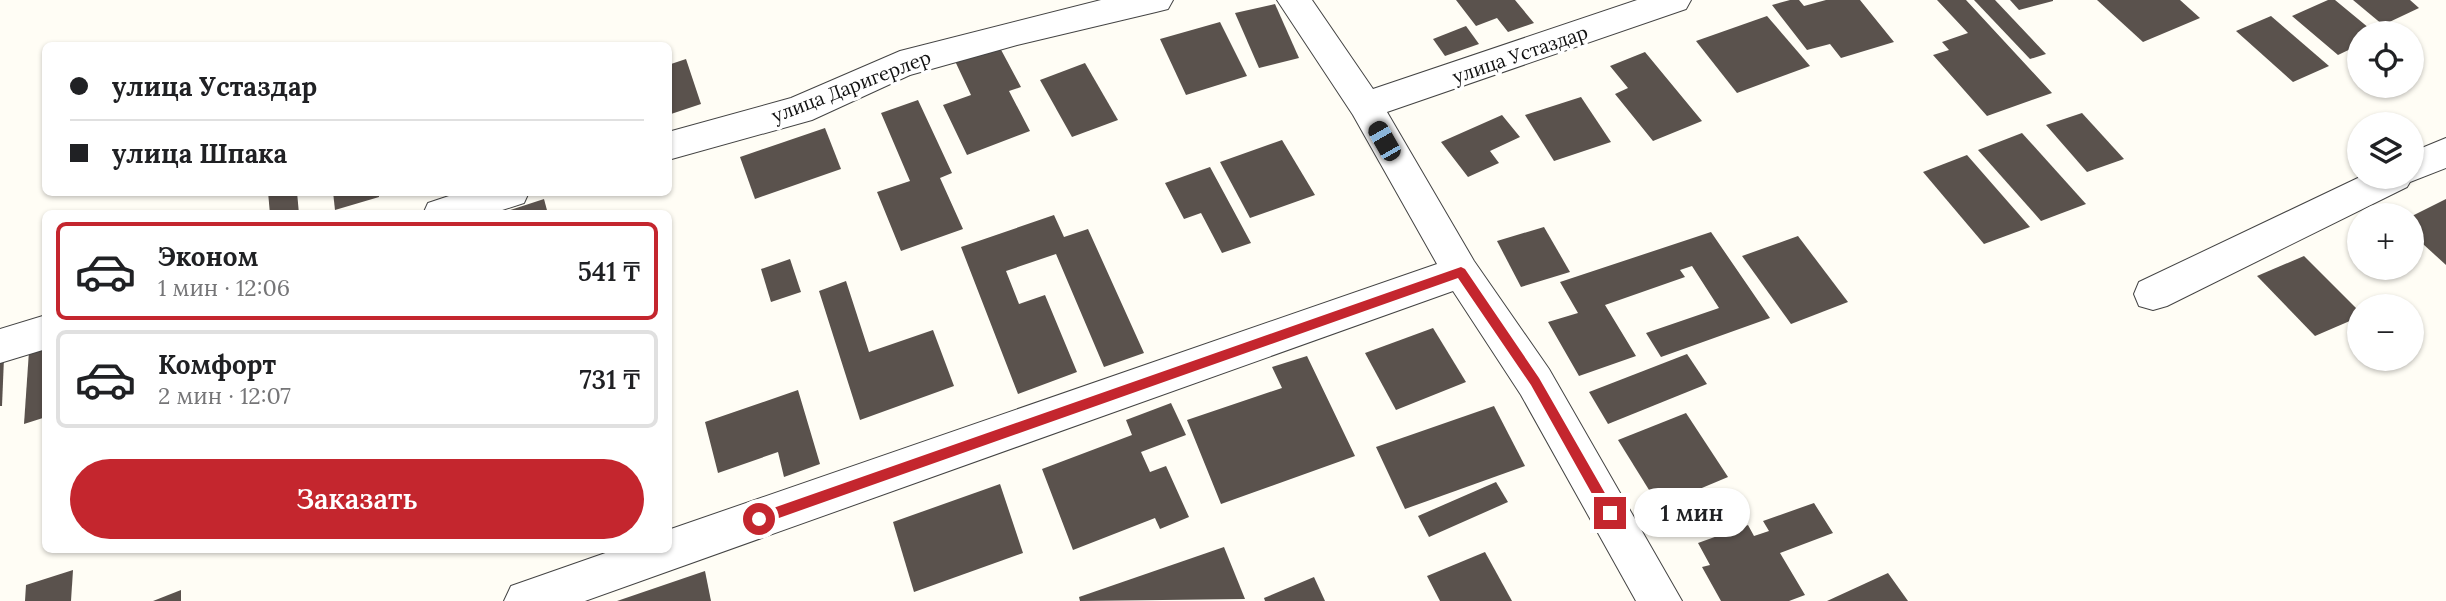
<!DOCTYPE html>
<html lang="ru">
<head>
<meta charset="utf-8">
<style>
	:root { --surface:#fff; --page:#f2f2f2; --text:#202124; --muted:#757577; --line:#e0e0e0; --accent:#c4262e }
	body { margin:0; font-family:Lora,serif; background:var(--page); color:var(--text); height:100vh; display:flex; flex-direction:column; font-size:26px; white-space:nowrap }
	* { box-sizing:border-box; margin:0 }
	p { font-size:23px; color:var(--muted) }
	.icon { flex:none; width:38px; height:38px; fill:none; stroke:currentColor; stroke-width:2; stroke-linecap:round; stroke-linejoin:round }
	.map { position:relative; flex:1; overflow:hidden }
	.sheet { position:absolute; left:42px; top:210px; width:630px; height:343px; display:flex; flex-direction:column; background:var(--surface); border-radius:10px; box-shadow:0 2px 5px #0004 }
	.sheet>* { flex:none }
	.top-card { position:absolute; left:42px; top:42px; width:630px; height:154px; border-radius:10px; box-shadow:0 2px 5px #0004; display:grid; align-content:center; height:154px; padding:0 28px; background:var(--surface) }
	.controls { position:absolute; left:2347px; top:21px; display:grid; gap:14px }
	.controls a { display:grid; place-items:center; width:77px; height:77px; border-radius:50%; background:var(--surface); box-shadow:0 2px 5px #0004; font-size:35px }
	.end { position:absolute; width:32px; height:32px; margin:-16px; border:9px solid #c4262e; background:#fff; box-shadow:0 0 0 4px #fff }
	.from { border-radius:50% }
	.bubble { position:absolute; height:49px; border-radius:24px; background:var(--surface); box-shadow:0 2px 5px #0004; font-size:23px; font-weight:600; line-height:49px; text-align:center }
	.car { position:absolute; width:21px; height:42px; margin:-21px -10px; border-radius:9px; box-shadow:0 0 5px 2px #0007; background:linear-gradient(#222 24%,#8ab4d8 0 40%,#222 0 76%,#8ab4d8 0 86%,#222 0) }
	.top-card b { display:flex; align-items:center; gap:24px; height:66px; font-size:26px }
	.top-card b+b { border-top:2px solid var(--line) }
	.top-card i { width:18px; height:18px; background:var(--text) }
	ul { padding:12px 0 0; list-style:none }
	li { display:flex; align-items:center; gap:21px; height:98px; margin:0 14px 10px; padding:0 14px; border:4px solid var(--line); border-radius:10px }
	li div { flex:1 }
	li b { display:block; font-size:26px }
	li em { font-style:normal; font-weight:600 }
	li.active { border-color:var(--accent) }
	li>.icon { width:63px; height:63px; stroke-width:1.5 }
	.primary-button { display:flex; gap:14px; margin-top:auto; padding:14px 28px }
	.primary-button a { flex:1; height:80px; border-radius:42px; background:var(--accent); color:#fff; font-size:28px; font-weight:600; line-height:80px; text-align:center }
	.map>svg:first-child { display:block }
	.building { fill:#5a524d }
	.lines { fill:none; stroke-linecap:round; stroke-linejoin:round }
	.street-casing { stroke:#444; stroke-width:2 }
	.street { fill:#fff; fill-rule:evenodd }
	.route { fill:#c4262e }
	.labels { text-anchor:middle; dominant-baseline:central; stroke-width:7; stroke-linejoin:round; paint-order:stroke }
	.street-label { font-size:19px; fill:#111; stroke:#fff }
</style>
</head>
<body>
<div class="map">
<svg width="2446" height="601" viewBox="0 0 2446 601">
	<rect width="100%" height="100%" fill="#fffdf5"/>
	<g class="building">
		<polygon points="1456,0 1515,0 1534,23 1508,32 1497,18 1476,26"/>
		<polygon points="1790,0 1799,0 1804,6 1826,0 1860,0 1894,42 1841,58 1830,44 1807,50 1772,5"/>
		<polygon points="1937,0 1966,0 2052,93 1987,116 1933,55 1949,50 1942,42 1968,33"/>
		<polygon points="1974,0 1995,0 2046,54 2030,59"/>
		<polygon points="2010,0 2053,0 2053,1 2019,10"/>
		<polygon points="2097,0 2180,0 2200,18 2143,42"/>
		<polygon points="2328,0 2335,0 2375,33 2359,33 2359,45 2338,55 2292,16"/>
		<polygon points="2353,0 2410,0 2419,8 2383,25"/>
		<polygon points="1275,4 1299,58 1259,68 1235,13"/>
		<polygon points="1767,16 1810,66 1737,93 1696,41"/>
		<polygon points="2271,16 2329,66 2293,82 2236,31"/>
		<polygon points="1220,22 1247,76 1186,95 1160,39"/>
		<polygon points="1466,26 1479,44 1445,56 1433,39"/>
		<polygon points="999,46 1021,87 1009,91 1030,131 967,155 943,105 971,95 955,61"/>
		<polygon points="1645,52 1702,121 1653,141 1615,94 1628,88 1610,66"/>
		<polygon points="686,59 701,104 668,115 668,65"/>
		<polygon points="1085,63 1118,120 1072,137 1040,80"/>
		<polygon points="1581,97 1611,142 1554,161 1525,115"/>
		<polygon points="918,100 952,173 940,178 963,229 901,251 877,192 910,181 881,113"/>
		<polygon points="2082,113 2124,159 2087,172 2046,125"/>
		<polygon points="1502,115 1520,137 1490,151 1499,163 1468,177 1441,142"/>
		<polygon points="825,128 841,169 755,199 740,157"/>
		<polygon points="2022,133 2086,204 2041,221 1978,150"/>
		<polygon points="1282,140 1315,195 1250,218 1220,162"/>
		<polygon points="1967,155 2030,227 1984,244 1923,172"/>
		<polygon points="1210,167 1251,243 1222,253 1201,213 1184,219 1165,183"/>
		<polygon points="268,192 297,192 299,214 270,214"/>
		<polygon points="333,192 379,192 379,197 335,210"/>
		<polygon points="544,199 548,214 501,214 501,213"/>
		<polygon points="2446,199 2446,265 2412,234 2412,216"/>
		<polygon points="1054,215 1064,237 1088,229 1144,353 1104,367 1056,254 1006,271 1019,304 1045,295 1077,372 1018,394 961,247"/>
		<polygon points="1544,227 1570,272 1521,287 1497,241"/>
		<polygon points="1711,232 1770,318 1661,357 1646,333 1719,308 1692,266 1680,270 1685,277 1605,305 1636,356 1579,376 1548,322 1578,313 1560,282"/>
		<polygon points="1798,236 1848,302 1791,324 1742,256"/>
		<polygon points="2304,256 2359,311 2359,317 2315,336 2257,276"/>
		<polygon points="790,259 801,292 771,302 761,269"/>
		<polygon points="846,281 869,352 933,330 954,386 860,420 819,291"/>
		<polygon points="1433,328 1466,382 1396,410 1365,353"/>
		<polygon points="46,346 46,417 24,424 29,351"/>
		<polygon points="1687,354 1707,384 1608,424 1589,392"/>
		<polygon points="1307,356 1355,456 1221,504 1187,420 1282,388 1272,367"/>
		<polygon points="4,358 2,406 0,406 0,360"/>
		<polygon points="798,390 820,464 784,477 778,452 718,473 705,422"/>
		<polygon points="1171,403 1186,435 1141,452 1150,472 1166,466 1189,517 1160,529 1155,518 1073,550 1042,469 1132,435 1126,420"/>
		<polygon points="1494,406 1525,466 1405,509 1376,447"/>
		<polygon points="1686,413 1728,477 1659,506 1618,440"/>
		<polygon points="1496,482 1508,502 1429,537 1418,516"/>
		<polygon points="1000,484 1023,553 914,592 893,522"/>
		<polygon points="1814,503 1833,533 1780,553 1805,595 1789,601 1721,601 1702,567 1710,565 1698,543 1748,525 1754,536 1769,531 1763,521"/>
		<polygon points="1224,547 1245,599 1080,601 1079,597"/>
		<polygon points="1485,552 1512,601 1440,601 1427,576"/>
		<polygon points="73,570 71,601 25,601 26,585"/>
		<polygon points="705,571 711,601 617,601"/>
		<polygon points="1888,573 1908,601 1827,601"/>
		<polygon points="1314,577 1325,601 1265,601 1264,598"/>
		<polygon points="181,590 181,601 153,601"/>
	</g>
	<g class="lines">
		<defs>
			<g id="street">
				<polygon points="1101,0 1173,0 1168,9 1156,12 1017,45 910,75 812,120 668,160 668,132 791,98 900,51"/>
				<polygon points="1277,0 1312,0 1373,89 1637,0 1691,0 1686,9 1387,112 1474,261 1549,369 1682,601 1636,601 1521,395 1453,291 585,601 504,601 511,586 614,550 668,550 668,530 1437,264 1353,115"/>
				<polygon points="2446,138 2446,168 2410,182 2407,187 2167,306 2153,310 2139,306 2134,294 2139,282 2360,177 2412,177 2412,152"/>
				<polygon points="461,192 529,192 524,203 490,214 423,214 428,203"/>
				<polygon points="46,315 46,349 0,363 0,329"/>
			</g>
		</defs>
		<use href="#street" class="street-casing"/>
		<use href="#street" class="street"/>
	</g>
	<polygon class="route" points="1461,267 1465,269 1539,378 1614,509 1614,517 1605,517 1531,385 1458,278 759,525 753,519 759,513"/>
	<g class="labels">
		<g class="street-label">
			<text transform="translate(1520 54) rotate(-19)">улица Устаздар</text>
			<text transform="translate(851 86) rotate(-21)">улица Даригерлер</text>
		</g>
	</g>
</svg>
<div class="controls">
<a><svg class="icon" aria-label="locate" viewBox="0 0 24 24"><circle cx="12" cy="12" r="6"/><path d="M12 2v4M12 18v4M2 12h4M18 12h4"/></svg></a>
<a><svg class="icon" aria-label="layers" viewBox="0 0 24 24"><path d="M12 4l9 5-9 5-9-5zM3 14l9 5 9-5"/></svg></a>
<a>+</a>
<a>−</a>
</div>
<i class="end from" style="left:759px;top:519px"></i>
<i class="end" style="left:1610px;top:513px"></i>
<div class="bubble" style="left:1634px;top:488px;width:116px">1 мин</div>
<i class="car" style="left:1384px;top:141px;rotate:330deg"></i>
<div class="top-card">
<b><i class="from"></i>улица Устаздар</b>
<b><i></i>улица Шпака</b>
</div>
<section class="sheet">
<ul>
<li class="active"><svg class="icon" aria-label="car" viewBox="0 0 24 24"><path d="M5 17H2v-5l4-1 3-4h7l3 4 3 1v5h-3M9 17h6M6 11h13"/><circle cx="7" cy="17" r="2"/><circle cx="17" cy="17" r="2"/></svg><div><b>Эконом</b><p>1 мин · 12:06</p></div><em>541 ₸</em></li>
<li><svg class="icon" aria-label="car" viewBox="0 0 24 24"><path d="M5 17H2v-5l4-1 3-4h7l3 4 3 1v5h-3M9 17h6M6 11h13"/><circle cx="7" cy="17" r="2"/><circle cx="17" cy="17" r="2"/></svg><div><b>Комфорт</b><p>2 мин · 12:07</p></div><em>731 ₸</em></li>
</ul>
<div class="primary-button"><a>Заказать</a></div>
</section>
</div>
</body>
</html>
